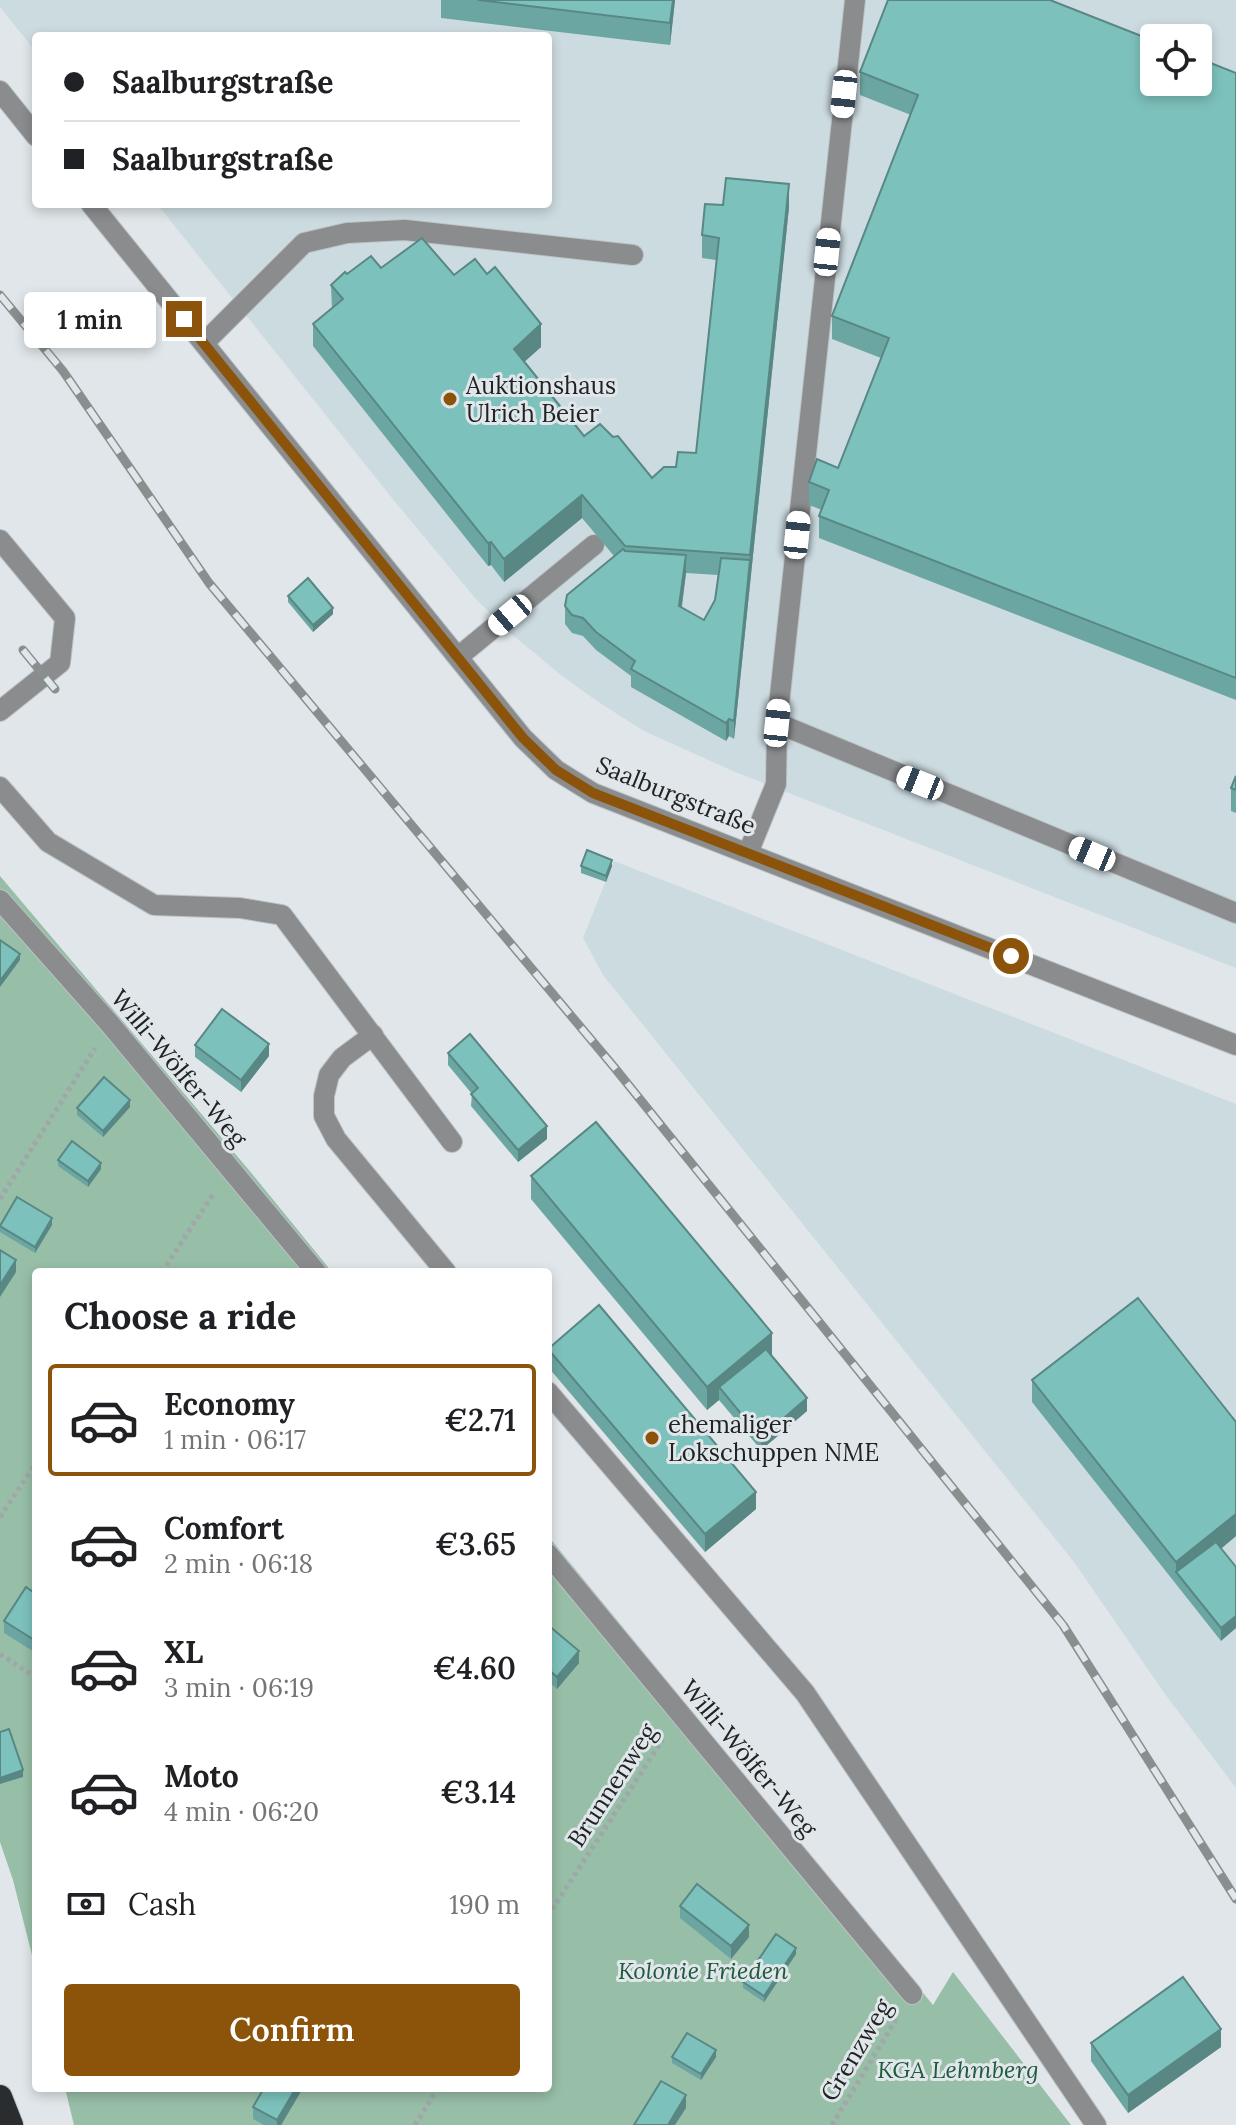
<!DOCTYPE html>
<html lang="en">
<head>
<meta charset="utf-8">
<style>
	:root { --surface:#fff; --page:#f2f2f2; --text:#202124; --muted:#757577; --line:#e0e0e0; --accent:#8c540b }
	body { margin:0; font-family:Lora,serif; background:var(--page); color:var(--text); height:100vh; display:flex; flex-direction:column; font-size:30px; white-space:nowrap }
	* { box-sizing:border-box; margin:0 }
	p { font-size:26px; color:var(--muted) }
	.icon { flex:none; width:44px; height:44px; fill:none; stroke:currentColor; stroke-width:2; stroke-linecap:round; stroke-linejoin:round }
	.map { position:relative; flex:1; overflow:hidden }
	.panel { position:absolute; left:32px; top:1268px; width:520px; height:824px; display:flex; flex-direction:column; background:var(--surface); border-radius:8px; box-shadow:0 4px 12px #0003 }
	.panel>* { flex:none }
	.banner { position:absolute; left:32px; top:32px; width:520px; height:176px; border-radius:8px; box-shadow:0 4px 12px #0003; display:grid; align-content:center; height:176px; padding:0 32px; background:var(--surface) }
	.tools { position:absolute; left:1140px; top:24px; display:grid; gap:16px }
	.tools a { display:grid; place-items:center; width:72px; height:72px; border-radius:8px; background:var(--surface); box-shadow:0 4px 12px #0003; font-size:40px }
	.end { position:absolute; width:36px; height:36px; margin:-18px; border:10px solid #8c540b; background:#fff; box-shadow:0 0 0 4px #fff }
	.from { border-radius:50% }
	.bubble { position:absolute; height:56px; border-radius:8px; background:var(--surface); box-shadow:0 4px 12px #0003; font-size:26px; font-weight:600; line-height:56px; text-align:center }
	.car { position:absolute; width:24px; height:48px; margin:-24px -12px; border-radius:10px; box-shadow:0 0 6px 2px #0007; background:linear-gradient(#fff 24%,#345 0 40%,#fff 0 76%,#345 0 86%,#fff 0) }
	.banner b { display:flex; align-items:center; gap:28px; height:76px; font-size:30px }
	.banner b+b { border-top:2px solid var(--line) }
	.banner i { width:20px; height:20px; background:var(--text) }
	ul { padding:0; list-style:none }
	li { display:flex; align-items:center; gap:24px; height:112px; margin:0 16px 12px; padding:0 16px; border:4px solid transparent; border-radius:8px }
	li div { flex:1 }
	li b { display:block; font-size:30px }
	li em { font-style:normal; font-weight:600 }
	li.active { border-color:var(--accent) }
	li>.icon { width:72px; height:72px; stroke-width:1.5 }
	h2 { padding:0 32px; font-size:36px; line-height:96px }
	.pay { display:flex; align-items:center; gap:20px; height:88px; padding:0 32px; font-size:30px }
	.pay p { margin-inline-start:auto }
	.action { display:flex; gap:16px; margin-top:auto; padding:16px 32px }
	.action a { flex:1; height:92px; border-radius:8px; background:var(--accent); color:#fff; font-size:32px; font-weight:600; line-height:92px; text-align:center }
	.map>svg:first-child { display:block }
	.built { fill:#ccdbe0; fill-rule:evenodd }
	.green { fill:#97bea7 }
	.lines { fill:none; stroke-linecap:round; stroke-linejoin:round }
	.service-casing { stroke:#bdc3c5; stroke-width:22 }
	.minor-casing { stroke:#bdc3c5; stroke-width:22 }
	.motorway-casing { stroke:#bdc3c5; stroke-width:26 }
	.path { stroke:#a1a6a8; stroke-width:5; stroke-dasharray:4 4; stroke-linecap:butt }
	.service { stroke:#8a8c8e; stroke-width:20 }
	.minor { stroke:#8a8c8e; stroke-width:20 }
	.motorway { stroke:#2a2d30; stroke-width:24 }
	.rail-casing { stroke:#898e8f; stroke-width:9 }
	.rail { stroke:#e0e6e9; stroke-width:6; stroke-dasharray:18; stroke-linecap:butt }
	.wall { fill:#6ca6a2; fill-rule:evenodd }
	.shaded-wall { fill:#588784 }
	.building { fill:#7dc1bc; stroke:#588784; stroke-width:2 }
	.route { stroke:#8c540b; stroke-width:10 }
	.poi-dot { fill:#8c540b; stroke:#e0e6e9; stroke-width:3 }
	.labels { text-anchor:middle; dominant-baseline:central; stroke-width:6; stroke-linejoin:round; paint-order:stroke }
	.poi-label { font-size:24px; fill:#202323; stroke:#e0e6e9; text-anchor:start }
	.street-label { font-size:24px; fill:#202323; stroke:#e0e6e9 }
	.park-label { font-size:24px; font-style:italic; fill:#1f5b3d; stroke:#e0e6e9 }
</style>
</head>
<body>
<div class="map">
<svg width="1236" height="2125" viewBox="0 0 1236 2125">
	<rect width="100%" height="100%" fill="#e0e6e9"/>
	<g class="built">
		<path d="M0 0H1236V968L735 772 644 731 600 703 562 676 508 631 476 599 396 503 157 204H548V36H36V52L0 7ZM1154 38H1198V82H1154Z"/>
		<polygon points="614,861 1236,1104 1236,1788 1165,1694 1074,1562 603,975 583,938"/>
	</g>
	<g class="green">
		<polygon points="0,876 248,1169 332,1272 36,1272 36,1971 13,1880 0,1842"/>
		<polygon points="548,1536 933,2005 953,1972 1071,2125 74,2125 65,2088 548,2088"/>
	</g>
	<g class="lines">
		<defs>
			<g id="service">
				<polyline points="204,343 304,243 347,233 405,230 633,255"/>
				<polyline points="0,540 65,618 60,663 0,711"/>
				<polyline points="458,657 594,545"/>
				<polyline points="777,723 855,0"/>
				<polyline points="0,787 48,842 154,905 240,908 282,915 452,1142"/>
				<polyline points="748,853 776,784 777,723 1236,913"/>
				<polyline points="0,900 110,1024 316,1272"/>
				<polyline points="373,1035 342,1058 329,1075 324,1096 324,1116 336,1139 446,1272"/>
				<polyline points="548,1392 805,1693 1096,2125"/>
				<polyline points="548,1554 912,1994"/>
			</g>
			<g id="minor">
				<polyline points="0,91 36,136"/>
				<polyline points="91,204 523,738 556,770 593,793 1236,1045"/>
			</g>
			<polyline id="motorway" points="0,2097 11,2125"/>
		</defs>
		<use href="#service" class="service-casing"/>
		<use href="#minor" class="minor-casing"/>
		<use href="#motorway" class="motorway-casing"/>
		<g class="path">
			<polyline points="0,1199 95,1048"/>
			<polyline points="162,1272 214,1193"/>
			<polyline points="0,1517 36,1463"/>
			<polyline points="0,1654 36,1678"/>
			<polyline points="548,1916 663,1739"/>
			<polyline points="415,2125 438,2088"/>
			<polyline points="832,2125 898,2016"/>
		</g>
		<use href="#service" class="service"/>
		<use href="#minor" class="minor"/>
		<use href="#motorway" class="motorway"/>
		<defs>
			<g id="rail">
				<polyline points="0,295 63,371 209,583 614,1067 1063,1625 1236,1899"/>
				<polyline points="23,650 55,689"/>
			</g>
		</defs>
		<use href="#rail" class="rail-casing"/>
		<use href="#rail" class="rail"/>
	</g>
	<g class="wall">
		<polygon points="441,0 675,0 670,45 441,18"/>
		<polygon points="860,72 1236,73 1236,700 819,538 819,516 822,510 809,505 809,482 838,468 881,358 832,339 832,316 911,115 860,95"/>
		<path d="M789 207 734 739 729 736 726 741 631 687V676L596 650 583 636 572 633 565 624V606L614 556 582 518 504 582 491 565 488 566 313 346V324L332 309 331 285 347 274 381 268 454 275 541 347 524 362 584 436 652 478 676 467 696 453 716 260 702 258V235ZM686 573 718 575 715 600 704 620 682 607Z"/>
		<polygon points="288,596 333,614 313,632 288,602"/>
		<polygon points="1236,776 1236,813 1231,811 1231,788"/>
		<polygon points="581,866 612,866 606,882 581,873"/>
		<polygon points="195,1045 269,1056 241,1092 195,1057"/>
		<polygon points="448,1053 547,1139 518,1162 471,1106 472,1094 448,1065"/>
		<polygon points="130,1107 103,1137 77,1115 77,1108"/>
		<polygon points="58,1160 101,1169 88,1187 58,1166"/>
		<polygon points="531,1176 772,1356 807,1411 761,1450 719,1400 707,1410 531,1199"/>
		<polygon points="52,1225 35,1253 0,1232 0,1226"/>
		<polygon points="548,1348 756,1509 705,1552 548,1367"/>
		<polygon points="1032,1380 1236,1536 1221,1549 1236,1567 1221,1641 1032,1402"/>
		<polygon points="36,1594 36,1653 4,1633 4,1621"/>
		<polygon points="548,1625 579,1663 557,1689 548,1681"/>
		<polygon points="680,1906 749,1937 731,1959 680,1918"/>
		<polygon points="796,1954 764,2002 743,1988 743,1982"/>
		<polygon points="1091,2043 1221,2047 1128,2113 1091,2061"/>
		<polygon points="672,2057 716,2057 701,2080 672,2063"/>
		<polygon points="303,2088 281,2125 264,2125 253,2119 253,2107"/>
	</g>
	<g class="shaded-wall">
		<polygon points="673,0 675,0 670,45 670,23"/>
		<polygon points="789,184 789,207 734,739 734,721 750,555"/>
		<polygon points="541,324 541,347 514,371 514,349"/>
		<polygon points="582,495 582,518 504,582 504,559"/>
		<polygon points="491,542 491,565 488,566 488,543"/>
		<polygon points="686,555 686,573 679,624 679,606"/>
		<polygon points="333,608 333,614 313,632 313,625"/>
		<polygon points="729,719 729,736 726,741 726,723"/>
		<polygon points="612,860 612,866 606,882 606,876"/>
		<polygon points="20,954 20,960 0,987 0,981"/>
		<polygon points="269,1044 269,1056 241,1092 241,1080"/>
		<polygon points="130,1100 130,1107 103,1137 103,1131"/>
		<polygon points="547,1126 547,1139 518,1162 518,1150"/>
		<polygon points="101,1163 101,1169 88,1187 88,1181"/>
		<polygon points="52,1218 52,1225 35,1253 35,1247"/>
		<polygon points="16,1260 16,1272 0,1297 0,1285"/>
		<polygon points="772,1333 772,1356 719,1387 719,1400 707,1410 707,1387"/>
		<polygon points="807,1398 807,1411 761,1450 761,1438"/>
		<polygon points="756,1492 756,1509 705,1552 705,1534"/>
		<polygon points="1236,1514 1236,1536 1182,1580 1176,1572 1176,1584 1176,1562"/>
		<polygon points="1236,1616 1236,1628 1221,1641 1221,1628"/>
		<polygon points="579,1651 579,1663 557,1689 557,1677"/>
		<polygon points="23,1770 23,1777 0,1784 0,1778"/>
		<polygon points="749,1925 749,1937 731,1959 731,1946"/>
		<polygon points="796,1948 796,1954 764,2002 764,1996"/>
		<polygon points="1221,2029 1221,2047 1128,2113 1128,2095"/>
		<polygon points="716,2050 716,2057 701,2080 701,2074"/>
		<polygon points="296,2088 303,2088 281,2125 277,2125 277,2120"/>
		<polygon points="686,2095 686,2108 675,2125 668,2125"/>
	</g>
	<g class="building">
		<polygon points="478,0 673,0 670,23"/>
		<polygon points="888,0 1050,0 1154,41 1154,82 1198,82 1198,58 1236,73 1236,678 819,516 829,490 809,482 817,459 838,468 889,338 832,316 918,95 860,72"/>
		<polygon points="726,178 789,184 750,555 625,546 582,495 504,559 491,542 488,543 313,324 343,299 331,285 345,272 347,274 371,256 381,268 422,238 454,275 475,259 487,274 495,267 541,324 514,349 584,436 600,424 613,437 618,436 652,478 664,467 676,467 678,452 696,453 719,238 702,235 705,204 723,205"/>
		<polygon points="623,549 625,551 686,555 679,606 704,620 715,600 721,558 750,560 734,721 729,719 726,723 631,669 635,661 596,632 583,618 572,615 565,606 567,595"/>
		<polygon points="308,578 333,608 313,625 288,596"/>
		<polygon points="1236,776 1236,790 1231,788"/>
		<polygon points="587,850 612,860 606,876 581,866"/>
		<polygon points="0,940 20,954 0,981"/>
		<polygon points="222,1009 269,1044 241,1080 195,1045"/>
		<polygon points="470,1034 547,1126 518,1150 471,1094 478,1088 448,1053"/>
		<polygon points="104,1077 130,1100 103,1131 77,1108"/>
		<polygon points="596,1122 772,1333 707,1387 531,1176"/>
		<polygon points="72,1141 101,1163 88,1181 58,1160"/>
		<polygon points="17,1197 52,1218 35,1247 0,1226"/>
		<polygon points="0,1250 16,1260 0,1285"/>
		<polygon points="1138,1298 1236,1422 1236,1514 1176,1562 1032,1380"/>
		<polygon points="599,1305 756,1492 705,1534 548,1349"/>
		<polygon points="766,1349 807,1398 761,1438 719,1387"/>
		<polygon points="1216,1542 1236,1567 1236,1616 1221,1628 1176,1572"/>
		<polygon points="26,1587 36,1594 36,1641 4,1621"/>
		<polygon points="548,1625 579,1651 557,1677 548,1669"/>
		<polygon points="9,1729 23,1770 0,1778 0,1732"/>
		<polygon points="697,1884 749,1925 731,1946 680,1906"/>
		<polygon points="776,1934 796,1948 764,1996 743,1982"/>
		<polygon points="1183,1977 1221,2029 1128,2095 1091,2043"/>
		<polygon points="687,2033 716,2050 701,2074 672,2057"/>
		<polygon points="661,2081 686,2095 668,2125 634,2125"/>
		<polygon points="264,2088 296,2088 277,2120 253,2107"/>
	</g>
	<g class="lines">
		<polyline class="route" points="184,319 523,738 556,770 593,793 1011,956"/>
	</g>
	<g class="poi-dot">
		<circle cx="450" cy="399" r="8"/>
		<circle cx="652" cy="1438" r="8"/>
	</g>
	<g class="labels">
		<g class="poi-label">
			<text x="466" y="385">Auktionshaus<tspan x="466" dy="28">Ulrich Beier</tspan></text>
			<text x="668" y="1424">ehemaliger<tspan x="668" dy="28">Lokschuppen NME</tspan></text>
		</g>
		<g class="street-label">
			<text transform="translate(676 795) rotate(22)">Saalburgstraße</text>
			<text transform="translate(179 1068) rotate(50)">Willi-Wölfer-Weg</text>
			<text transform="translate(749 1758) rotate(50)">Willi-Wölfer-Weg</text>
			<text transform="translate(612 1785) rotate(-57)">Brunnenweg</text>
			<text transform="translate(856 2050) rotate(-59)">Grenzweg</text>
		</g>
		<g class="park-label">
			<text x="703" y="1970">Kolonie Frieden</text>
			<text x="958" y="2069">KGA Lehmberg</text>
		</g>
	</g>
</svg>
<div class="tools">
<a><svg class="icon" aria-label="locate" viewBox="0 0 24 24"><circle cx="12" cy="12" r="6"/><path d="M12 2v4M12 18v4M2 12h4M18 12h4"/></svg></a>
</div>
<i class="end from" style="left:1011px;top:956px"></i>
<i class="end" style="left:184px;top:319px"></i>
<div class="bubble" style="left:24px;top:292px;width:132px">1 min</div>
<i class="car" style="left:844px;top:94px;rotate:186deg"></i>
<i class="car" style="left:827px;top:252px;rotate:6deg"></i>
<i class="car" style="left:797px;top:535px;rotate:6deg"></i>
<i class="car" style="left:510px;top:615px;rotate:230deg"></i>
<i class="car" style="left:777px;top:723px;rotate:6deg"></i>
<i class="car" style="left:920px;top:783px;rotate:292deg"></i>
<i class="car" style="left:1092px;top:854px;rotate:293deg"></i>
<div class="banner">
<b><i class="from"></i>Saalburgstraße</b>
<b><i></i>Saalburgstraße</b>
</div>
<section class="panel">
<h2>Choose a ride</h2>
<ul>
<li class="active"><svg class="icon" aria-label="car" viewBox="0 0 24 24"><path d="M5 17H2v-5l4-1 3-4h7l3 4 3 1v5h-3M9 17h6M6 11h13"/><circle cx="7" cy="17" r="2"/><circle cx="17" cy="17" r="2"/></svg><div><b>Economy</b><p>1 min · 06:17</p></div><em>€2.71</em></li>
<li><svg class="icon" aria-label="car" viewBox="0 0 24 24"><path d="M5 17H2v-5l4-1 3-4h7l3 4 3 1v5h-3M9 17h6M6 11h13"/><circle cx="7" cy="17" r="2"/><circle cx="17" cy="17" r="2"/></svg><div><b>Comfort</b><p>2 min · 06:18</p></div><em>€3.65</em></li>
<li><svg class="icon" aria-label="car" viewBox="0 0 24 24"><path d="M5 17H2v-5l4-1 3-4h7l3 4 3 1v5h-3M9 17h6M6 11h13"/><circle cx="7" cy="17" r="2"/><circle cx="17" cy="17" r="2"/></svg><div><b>XL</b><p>3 min · 06:19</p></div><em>€4.60</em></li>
<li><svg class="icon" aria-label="car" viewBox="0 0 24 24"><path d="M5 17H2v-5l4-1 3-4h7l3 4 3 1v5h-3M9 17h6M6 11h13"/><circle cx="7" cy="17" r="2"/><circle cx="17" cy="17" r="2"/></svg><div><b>Moto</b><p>4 min · 06:20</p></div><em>€3.14</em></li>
</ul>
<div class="pay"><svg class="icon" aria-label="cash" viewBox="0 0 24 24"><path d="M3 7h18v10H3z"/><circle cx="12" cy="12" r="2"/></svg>Cash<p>190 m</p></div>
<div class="action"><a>Confirm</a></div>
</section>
</div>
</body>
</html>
